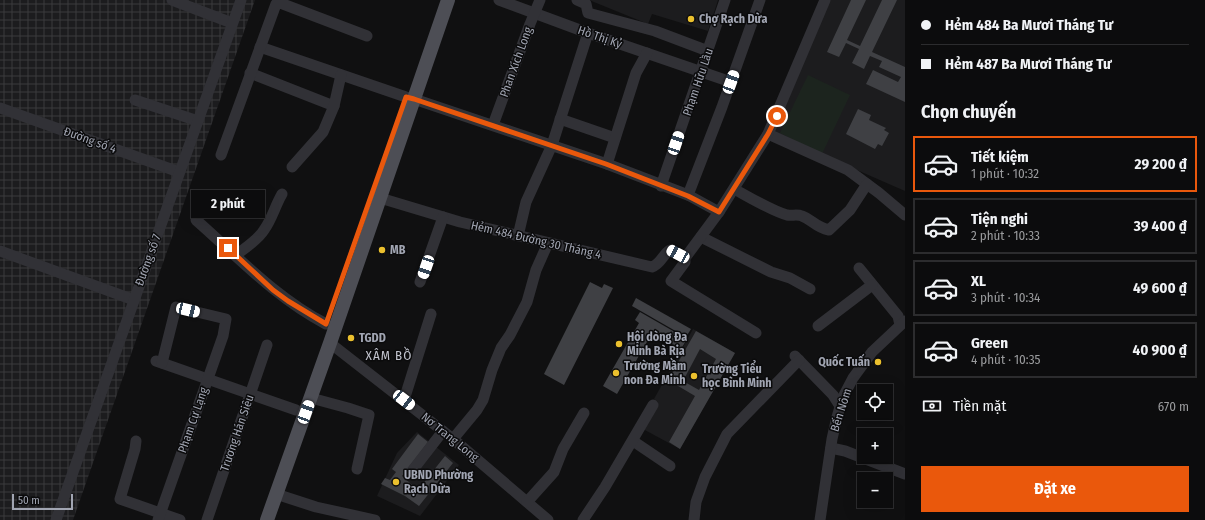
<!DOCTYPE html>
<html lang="vi">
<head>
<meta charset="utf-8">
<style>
	:root { --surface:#0c0c0d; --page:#151516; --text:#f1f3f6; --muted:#9a9b9d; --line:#2c2c2e; --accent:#ea580c }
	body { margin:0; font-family:"Fira Sans Condensed",sans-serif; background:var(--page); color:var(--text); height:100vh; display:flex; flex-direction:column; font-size:15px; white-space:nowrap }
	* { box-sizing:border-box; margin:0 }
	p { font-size:13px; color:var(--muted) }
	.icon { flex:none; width:22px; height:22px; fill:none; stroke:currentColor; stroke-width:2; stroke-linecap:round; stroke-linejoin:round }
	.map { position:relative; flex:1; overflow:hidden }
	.details { display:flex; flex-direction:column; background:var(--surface); width:300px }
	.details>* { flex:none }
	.guide { display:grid; align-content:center; height:88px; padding:0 16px; background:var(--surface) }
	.fabs { position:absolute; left:857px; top:384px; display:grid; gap:8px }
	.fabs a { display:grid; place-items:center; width:36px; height:36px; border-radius:0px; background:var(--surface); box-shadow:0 4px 16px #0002,0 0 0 1px var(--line); font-size:20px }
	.scale { position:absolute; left:12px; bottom:10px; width:61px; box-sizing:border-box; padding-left:4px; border:2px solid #a1a5b2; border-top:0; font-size:11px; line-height:14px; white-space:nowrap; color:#a1a5b2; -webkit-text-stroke:3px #0b0b0c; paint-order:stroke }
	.end { position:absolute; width:18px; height:18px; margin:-9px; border:5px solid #ea580c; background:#fff; box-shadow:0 0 0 2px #fff }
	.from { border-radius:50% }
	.bubble { position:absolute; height:28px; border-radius:0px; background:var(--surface); box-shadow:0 4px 16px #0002,0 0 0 1px var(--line); font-size:13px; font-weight:700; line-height:28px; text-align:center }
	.car { position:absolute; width:12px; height:24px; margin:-12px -6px; border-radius:5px; box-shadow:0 0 3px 1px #0007; background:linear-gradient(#fff 24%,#345 0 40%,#fff 0 76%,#345 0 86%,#fff 0) }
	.guide b { display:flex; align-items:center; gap:14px; height:38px; font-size:15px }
	.guide b+b { border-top:1px solid var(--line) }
	.guide i { width:10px; height:10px; background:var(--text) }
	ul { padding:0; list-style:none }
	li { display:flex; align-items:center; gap:12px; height:56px; margin:0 8px 6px; padding:0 8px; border:2px solid var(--line); border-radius:0px }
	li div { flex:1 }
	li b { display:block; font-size:15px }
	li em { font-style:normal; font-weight:700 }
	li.selected { border-color:var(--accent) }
	li>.icon { width:36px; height:36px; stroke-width:1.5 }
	h2 { padding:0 16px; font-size:18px; line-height:48px }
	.pay { display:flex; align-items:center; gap:10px; height:44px; padding:0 16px; font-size:15px }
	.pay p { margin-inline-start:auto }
	.button { display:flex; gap:8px; margin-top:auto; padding:8px 16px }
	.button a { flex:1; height:46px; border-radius:0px; background:var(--accent); color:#fff; font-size:16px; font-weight:700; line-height:46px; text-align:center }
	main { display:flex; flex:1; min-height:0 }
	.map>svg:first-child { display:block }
	.built { fill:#1c1c1e }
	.industrial { fill:url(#industrial-grid) }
	.pitch { fill:#1c241e }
	.building { fill:#3f4044; fill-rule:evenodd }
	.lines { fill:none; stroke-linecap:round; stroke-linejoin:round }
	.minor { stroke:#313136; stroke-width:11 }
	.major { stroke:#4d4e55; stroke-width:14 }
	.route { stroke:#ea580c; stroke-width:5 }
	.poi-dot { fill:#ebc02e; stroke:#0b0b0c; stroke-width:1.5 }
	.labels { text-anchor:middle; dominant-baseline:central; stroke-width:3; stroke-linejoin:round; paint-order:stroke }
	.poi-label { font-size:12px; font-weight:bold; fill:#a1a5b2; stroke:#0b0b0c; text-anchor:start }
	.street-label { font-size:12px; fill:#a1a5b2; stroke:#0b0b0c }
	.neighbourhood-label { font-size:13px; letter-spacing:1px; fill:#c2c4ce; stroke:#0b0b0c }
</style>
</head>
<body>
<main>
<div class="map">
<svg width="905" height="520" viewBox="0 0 905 520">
	<defs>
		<pattern id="industrial-grid" width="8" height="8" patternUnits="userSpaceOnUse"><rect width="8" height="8" fill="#1c1c1e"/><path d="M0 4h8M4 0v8" fill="none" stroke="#3a3a3c"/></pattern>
	</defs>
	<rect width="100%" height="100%" fill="#101011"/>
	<g class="built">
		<polygon points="589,0 718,0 708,31 652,14 648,24"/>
		<polygon points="829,0 905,0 905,191 772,133"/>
		<polygon points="693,329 735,353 680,449 643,429 658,402 654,399"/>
		<polygon points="417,432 459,465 420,516 377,496 397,453"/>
	</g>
	<polygon class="industrial" points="0,0 255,0 73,520 0,520"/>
	<polygon class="pitch" points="808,75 850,95 822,154 780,133"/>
	<g class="building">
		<polygon points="851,0 866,0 847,40 860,46 882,0 897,0 872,52 905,67 905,102 866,84 873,70 898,82 901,77 879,67 882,61 870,56 864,69 852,63 859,49 846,43 839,57 827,52"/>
		<polygon points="858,109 871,115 869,120 886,128 884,130 889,133 882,146 878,144 875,149 846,134"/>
		<polygon points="590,282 602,288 604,284 613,288 564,385 544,374"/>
		<polygon points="636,298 691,329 686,337 632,306"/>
		<polygon points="640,312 687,339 681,349 652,333 617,394 603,386 639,323 635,320"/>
		<path d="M696 331 735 353 680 449 669 442 695 396 668 380ZM700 349 716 359 699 390 683 381Z"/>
		<polygon points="418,434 428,442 402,476 418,490 445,456 453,463 419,506 405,496 381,484 385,478 390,480 396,472 392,469"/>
	</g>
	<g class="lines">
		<g class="minor">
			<polyline points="172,0 232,23"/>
			<polyline points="499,0 588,33 731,82"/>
			<polyline points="577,0 586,4 588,13 655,31 708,51"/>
			<polyline points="260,47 406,97 414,99 607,164 688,195 719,212"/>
			<polyline points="250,73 334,106"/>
			<polyline points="135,100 198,121"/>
			<polyline points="0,108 179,172"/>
			<polyline points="560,119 615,138"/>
			<polyline points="493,125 530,24 540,0"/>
			<polyline points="768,134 848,170 879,193 905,215"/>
			<polyline points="221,155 276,4 279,3 283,4 367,36"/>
			<polyline points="607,164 636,73 647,53"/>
			<polyline points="292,167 323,132 334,106 341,75"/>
			<polyline points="661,186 725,0"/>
			<path d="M734 189C749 197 772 211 787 215 792 216 797 214 802 216 813 220 815 227 829 230L850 210 867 184"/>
			<polyline points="688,195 722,107 760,0"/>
			<path d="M380 198 460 222 652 267C661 264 663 254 670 250L685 258"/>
			<path d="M196 220C238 257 276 298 326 324"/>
			<polyline points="518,236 526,202 552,145 588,33"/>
			<polyline points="701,237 771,272 790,278 810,289"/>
			<polyline points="0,251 134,300"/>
			<path d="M236 255C245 248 258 240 264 230 272 219 275 206 282 194"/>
			<polyline points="859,268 898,316 900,325"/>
			<polyline points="420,282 443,217"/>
			<polyline points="818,326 872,285"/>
			<polyline points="756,333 671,281 685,262 685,258 719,212 768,134 825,0"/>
			<polyline points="330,343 453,439 548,520"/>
			<polyline points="795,356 833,395 840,406"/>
			<polyline points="156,361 296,410"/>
			<polyline points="311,398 348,408 369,415 357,469"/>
			<polyline points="404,400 431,314"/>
			<polyline points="453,439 477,410 483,400 492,370 501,348 510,335 527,302 536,270 548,243"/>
			<polyline points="136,441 135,449 120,499 180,520"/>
			<polyline points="633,441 670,466"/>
			<polyline points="831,448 845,451 905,474"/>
			<polyline points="412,471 443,431"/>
			<polyline points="276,494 316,507 375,520"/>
			<polyline points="527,502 554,472 563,449 584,413"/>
			<polyline points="56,520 241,0"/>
			<polyline points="158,520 223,336 226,319 176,307 162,363"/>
			<polyline points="207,520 267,345"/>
			<polyline points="583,520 605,487 653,405"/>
			<polyline points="694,520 696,502 705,477 727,434 799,360"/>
			<polyline points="820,520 832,439 837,417 843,397 853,378 872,352 905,321"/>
		</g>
		<polyline class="major" points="267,520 330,343 448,0"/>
	</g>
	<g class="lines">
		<polyline class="route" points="228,248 273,290 288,301 326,324 406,97 414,99 606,164 688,196 719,212 768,134 777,116"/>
	</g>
	<g class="poi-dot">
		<circle cx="691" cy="19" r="4"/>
		<circle cx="382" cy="250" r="4"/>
		<circle cx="351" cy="338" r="4"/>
		<circle cx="619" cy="344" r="4"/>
		<circle cx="878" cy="362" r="4"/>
		<circle cx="616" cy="373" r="4"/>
		<circle cx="694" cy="376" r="4"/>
		<circle cx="396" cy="482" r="4"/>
	</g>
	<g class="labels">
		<g class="poi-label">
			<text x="699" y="19">Chợ Rạch Dừa</text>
			<text x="390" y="250">MB</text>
			<text x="627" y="337">Hội dòng Đa<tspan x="627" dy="14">Minh Bà Rịa</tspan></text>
			<text x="359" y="338">TGDD</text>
			<text x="870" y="362" text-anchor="end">Quốc Tuấn</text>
			<text x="624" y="366">Trường Mầm<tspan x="624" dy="14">non Đa Minh</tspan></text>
			<text x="702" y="369">Trường Tiểu<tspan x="702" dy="14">học Bình Minh</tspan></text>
			<text x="404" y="475">UBND Phường<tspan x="404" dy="14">Rạch Dừa</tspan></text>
		</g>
		<g class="street-label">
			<text transform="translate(600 37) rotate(19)">Hồ Thị Kỷ</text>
			<text transform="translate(516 62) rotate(-70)">Phan Xích Long</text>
			<text transform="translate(698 82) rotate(-71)">Phạm Hữu Lầu</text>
			<text transform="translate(90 140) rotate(20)">Đường số 4</text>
			<text transform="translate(536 240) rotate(13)">Hẻm 484 Đường 30 Tháng 4</text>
			<text transform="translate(148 260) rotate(-70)">Đường số 7</text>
			<text transform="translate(841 410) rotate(-72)">Bến Nôm</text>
			<text transform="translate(193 420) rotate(-71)">Phạm Cự Lạng</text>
			<text transform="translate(237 433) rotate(-71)">Trương Hán Siêu</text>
			<text transform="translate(450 437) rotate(39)">Nơ Trang Long</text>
		</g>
		<g class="neighbourhood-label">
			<text x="389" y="355">XÂM BỒ</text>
		</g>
	</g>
</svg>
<div class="fabs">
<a><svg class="icon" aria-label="locate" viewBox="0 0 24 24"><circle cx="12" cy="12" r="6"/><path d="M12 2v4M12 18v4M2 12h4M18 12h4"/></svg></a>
<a>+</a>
<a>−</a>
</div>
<div class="scale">50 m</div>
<i class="end from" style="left:777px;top:116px"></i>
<i class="end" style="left:228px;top:248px"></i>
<div class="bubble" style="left:191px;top:190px;width:74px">2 phút</div>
<i class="car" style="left:731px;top:82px;rotate:20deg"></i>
<i class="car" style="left:676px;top:143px;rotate:19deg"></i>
<i class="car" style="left:678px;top:254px;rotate:298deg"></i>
<i class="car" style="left:426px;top:267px;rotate:199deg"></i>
<i class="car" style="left:188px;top:310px;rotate:103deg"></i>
<i class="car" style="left:404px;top:400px;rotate:128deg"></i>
<i class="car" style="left:306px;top:412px;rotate:20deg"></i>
</div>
<section class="details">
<div class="guide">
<b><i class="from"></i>Hẻm 484 Ba Mươi Tháng Tư</b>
<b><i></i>Hẻm 487 Ba Mươi Tháng Tư</b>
</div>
<h2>Chọn chuyến</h2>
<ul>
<li class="selected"><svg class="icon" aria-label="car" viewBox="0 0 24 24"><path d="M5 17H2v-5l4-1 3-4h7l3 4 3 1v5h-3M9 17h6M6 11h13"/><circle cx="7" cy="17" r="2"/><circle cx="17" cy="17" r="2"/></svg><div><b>Tiết kiệm</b><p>1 phút · 10:32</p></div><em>29 200 ₫</em></li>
<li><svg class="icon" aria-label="car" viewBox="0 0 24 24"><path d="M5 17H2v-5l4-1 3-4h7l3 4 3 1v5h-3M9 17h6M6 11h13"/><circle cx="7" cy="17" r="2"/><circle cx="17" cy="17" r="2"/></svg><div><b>Tiện nghi</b><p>2 phút · 10:33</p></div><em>39 400 ₫</em></li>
<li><svg class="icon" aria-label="car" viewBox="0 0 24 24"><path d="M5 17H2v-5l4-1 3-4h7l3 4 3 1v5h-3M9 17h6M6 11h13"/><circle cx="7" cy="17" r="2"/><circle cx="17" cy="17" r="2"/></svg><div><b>XL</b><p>3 phút · 10:34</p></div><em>49 600 ₫</em></li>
<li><svg class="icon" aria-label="car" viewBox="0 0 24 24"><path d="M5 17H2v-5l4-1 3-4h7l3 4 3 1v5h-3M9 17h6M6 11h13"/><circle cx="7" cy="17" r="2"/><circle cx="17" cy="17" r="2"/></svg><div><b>Green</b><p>4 phút · 10:35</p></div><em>40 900 ₫</em></li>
</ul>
<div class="pay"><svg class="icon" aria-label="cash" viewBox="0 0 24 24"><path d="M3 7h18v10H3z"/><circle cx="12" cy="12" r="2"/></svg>Tiền mặt<p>670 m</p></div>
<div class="button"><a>Đặt xe</a></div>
</section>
</main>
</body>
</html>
